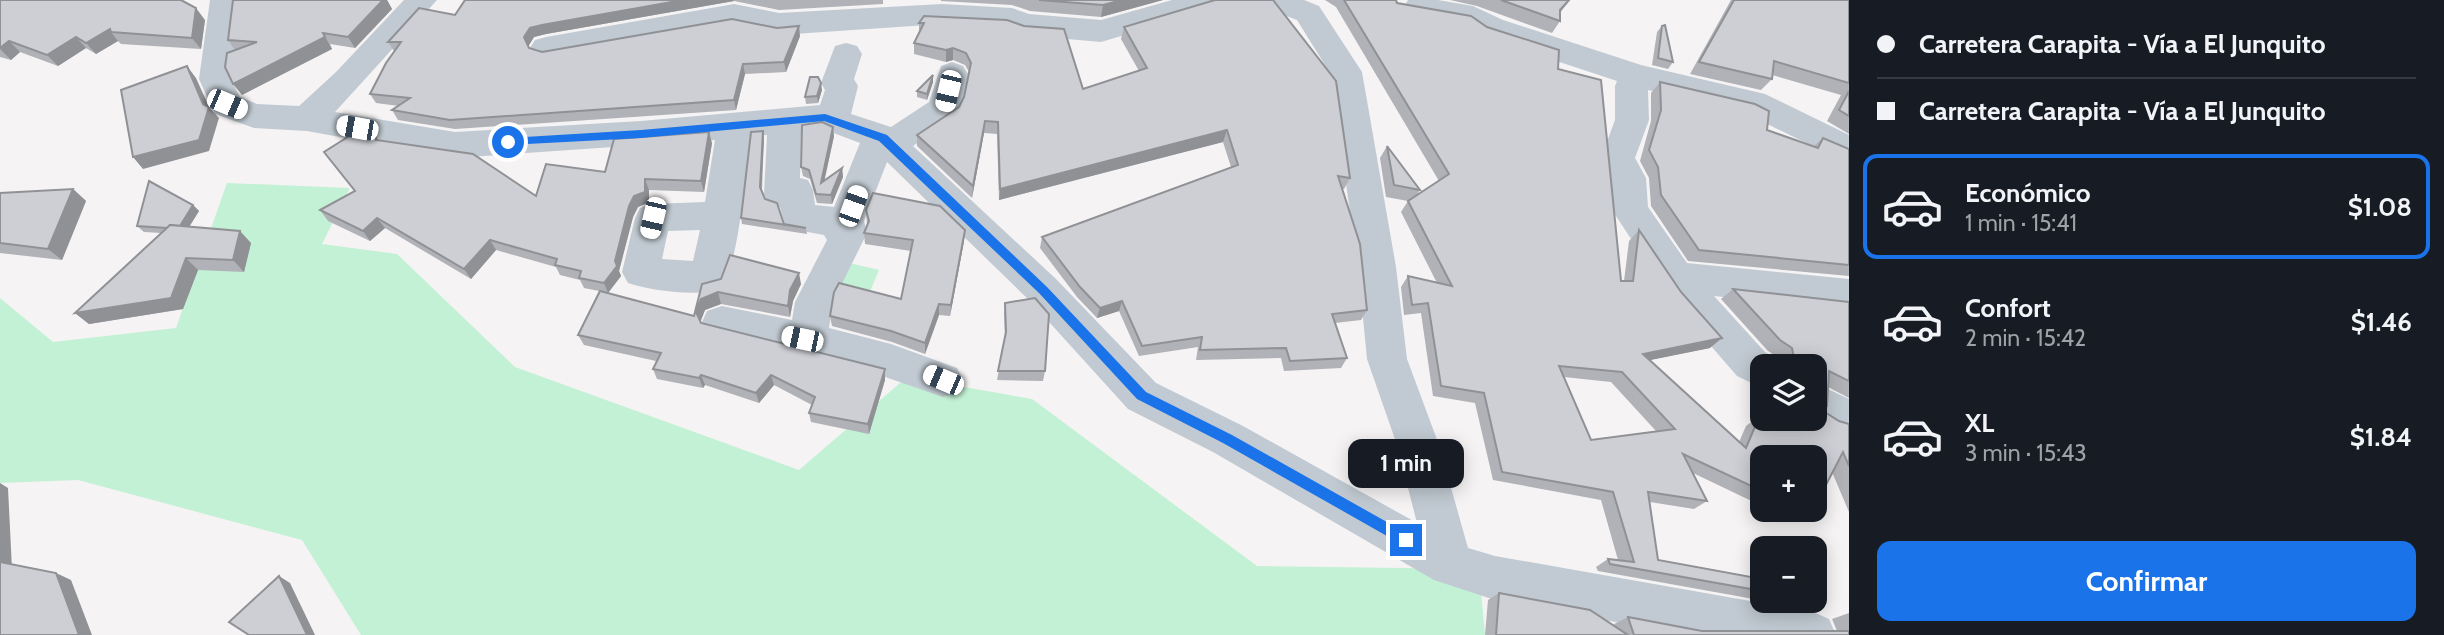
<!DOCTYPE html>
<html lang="es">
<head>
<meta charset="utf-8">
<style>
	:root { --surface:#171b24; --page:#242831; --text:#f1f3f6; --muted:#9ea1a6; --line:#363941; --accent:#1a73e8 }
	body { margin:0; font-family:Cabin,sans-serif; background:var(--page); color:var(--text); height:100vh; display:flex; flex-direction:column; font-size:26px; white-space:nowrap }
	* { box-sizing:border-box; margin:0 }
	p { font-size:23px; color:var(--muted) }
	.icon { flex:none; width:38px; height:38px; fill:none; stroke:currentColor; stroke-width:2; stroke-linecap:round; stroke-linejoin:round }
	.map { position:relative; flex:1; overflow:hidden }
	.details { display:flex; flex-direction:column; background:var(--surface); width:595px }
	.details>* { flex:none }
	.hud { display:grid; align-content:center; height:154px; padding:0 28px; background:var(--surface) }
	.tools { position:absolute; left:1750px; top:354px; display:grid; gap:14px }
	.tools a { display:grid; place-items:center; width:77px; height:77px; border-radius:14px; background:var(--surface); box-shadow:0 4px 18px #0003; font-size:35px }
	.end { position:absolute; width:32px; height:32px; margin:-16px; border:9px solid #1a73e8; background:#fff; box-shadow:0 0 0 4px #fff }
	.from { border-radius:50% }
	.bubble { position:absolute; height:49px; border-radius:14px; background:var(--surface); box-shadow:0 4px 18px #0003; font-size:23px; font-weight:800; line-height:49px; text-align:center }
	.car { position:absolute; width:21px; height:42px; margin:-21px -10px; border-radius:9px; box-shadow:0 0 5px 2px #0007; background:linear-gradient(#fff 24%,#345 0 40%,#fff 0 76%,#345 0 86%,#fff 0) }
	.hud b { display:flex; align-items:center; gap:24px; height:66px; font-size:26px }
	.hud b+b { border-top:2px solid var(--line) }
	.hud i { width:18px; height:18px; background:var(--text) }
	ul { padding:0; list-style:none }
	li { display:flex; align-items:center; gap:21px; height:105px; margin:0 14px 10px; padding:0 14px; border:4px solid transparent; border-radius:14px }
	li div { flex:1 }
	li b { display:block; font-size:26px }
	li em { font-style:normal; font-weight:800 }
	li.active { border-color:var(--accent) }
	li>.icon { width:63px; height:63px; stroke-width:1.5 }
	.action { display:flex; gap:14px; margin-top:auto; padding:14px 28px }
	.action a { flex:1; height:80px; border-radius:14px; background:var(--accent); color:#fff; font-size:28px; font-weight:800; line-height:80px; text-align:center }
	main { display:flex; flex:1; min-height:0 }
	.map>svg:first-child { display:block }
	.green { fill:#c3f1d5 }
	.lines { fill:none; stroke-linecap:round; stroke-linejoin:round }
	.street { fill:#c1cad2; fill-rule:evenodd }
	.wall { fill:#b0b2b7; fill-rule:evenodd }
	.shaded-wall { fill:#909195 }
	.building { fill:#cdcfd5; stroke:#909195; stroke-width:2; fill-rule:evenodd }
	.route { fill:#1a73e8 }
</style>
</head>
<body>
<main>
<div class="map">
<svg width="1849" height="635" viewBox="0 0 1849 635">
	<rect width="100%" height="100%" fill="#f5f3f3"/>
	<g class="green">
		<polygon points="227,183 350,188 322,244 397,254 515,367 799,470 907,377 1032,399 1257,566 1479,569 1485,635 361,635 302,540 78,480 0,483 0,298 53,342 176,328"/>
		<polygon points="833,259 879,270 861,313 814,302"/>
	</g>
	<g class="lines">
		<g class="street">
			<path d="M210 0H240L231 79 240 97 257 104 299 106 336 72 404 0H437L335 112 455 132 641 121 820 105 825 90 821 83 835 46 846 43 857 46 862 54 854 79 858 86 851 114 891 127 929 102 941 66 952 62 963 66 968 74 961 108 956 117 913 146 1056 279 1156 383 1243 426 1417 523 1397 445 1367 359 1358 267 1330 73 1297 20 1263 7 1259 0H1304L1319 6 1362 72 1396 267 1407 359 1439 445 1468 548 1495 556 1813 612 1829 619 1836 635H1686L1495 600 1434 580 1213 452 1128 409 1030 301 887 162 864 221 867 233 833 302 829 328 891 344 957 368 963 380 957 392 943 397 865 370 707 333 702 322 707 311 722 306 792 320 795 302 827 240 824 235 786 228 780 207 769 204 764 194 767 135 750 136C744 179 741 252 722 289 699 297 652 291 628 283L622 272 635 218 640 208 653 204 705 202 715 140 455 158 307 131 254 128 215 114 199 79ZM823 129 860 143 834 207 815 205 813 190 808 180 800 178 801 132ZM700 230 693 261 662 259 668 231Z"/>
			<polygon points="1172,0 1223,0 1219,7 1101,42 1023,35 1007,29 942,24 779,35 734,26 546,59 535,56 530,48 535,40 546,37 734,4 779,13 942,4 1012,8 1029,14 1101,20"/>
			<polygon points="1408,0 1438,0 1473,6 1503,20 1641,65 1765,94 1849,135 1849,164 1745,113 1648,90 1649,120 1635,158 1646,178 1648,207 1687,263 1849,279 1849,311 1714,296 1765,352 1776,359 1779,366 1762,366 1762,388 1737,376 1672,301 1612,210 1610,178 1601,158 1615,120 1615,86 1617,81 1481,36 1465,26 1408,14 1404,7"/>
			<polygon points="1815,383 1849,399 1849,435 1825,428 1808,418 1815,418"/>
		</g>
	</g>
	<g class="wall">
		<polygon points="0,0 205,20 201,49 121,44 118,41 96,54 86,48 58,66 20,52 11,60 0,57"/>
		<polygon points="233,0 387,0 392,9 355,48 330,44 332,49 242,95 235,50 228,40"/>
		<polygon points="465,0 883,0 883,4 779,10 734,1 546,34 534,37 528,46 529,48 542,52 800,36 786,72 745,74 736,110 455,129 398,120 392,110 399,106 376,103 370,94 394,51 388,42 455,15"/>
		<polygon points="941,0 1163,0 1101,17 1030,11 1012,5 941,1"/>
		<path d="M1325 0H1396L1397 3 1558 69 1621 281H1624L1629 241 1639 230 1710 348 1649 360 1739 442 1746 426 1762 414 1815 418V366H1774L1779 362 1778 358 1767 350 1721 299 1733 289 1849 302V398L1828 387 1827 406 1821 410 1839 421 1849 424V512L1832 472 1762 457V506L1693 473 1707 501 1694 509 1650 502 1658 560 1762 579V600H1805L1792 606 1598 571 1596 567 1608 559 1618 560 1601 500 1493 480 1475 403 1433 396 1421 313 1404 315 1401 287 1408 276 1437 283 1401 212 1408 201 1386 197 1380 158 1387 146 1420 190 1417 195 1439 181 1336 7ZM1564 377 1611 382 1656 431 1591 440Z"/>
		<polygon points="1450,0 1570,0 1560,13 1560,21 1552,33 1477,6"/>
		<polygon points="1731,0 1849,0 1849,134 1827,121 1841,95 1772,75 1772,79 1761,90 1690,74"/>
		<polygon points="924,16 1083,89 1139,71 1121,39 1124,27 1350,178 1344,189 1342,189 1367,310 1361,320 1335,323 1347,358 1341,368 1284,371 1281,358 1196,360 1198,347 1139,356 1119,311 1097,318 1077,297 1040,248 1042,237 1231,167 1223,142 999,200 997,134 984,133 972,198 917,146 917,135 959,107 964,97 969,72 965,65 953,60 946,62 914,54 914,43 919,33 919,23"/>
		<polygon points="1662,26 1673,62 1668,69 1652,65 1657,32"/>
		<polygon points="933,75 933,82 927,100 917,97 917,91"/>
		<polygon points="1660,82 1767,130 1814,146 1823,138 1849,149 1849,276 1688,261 1651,206 1649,178 1640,161 1651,121 1651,93"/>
		<polygon points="822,90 818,103 806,104 805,97"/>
		<polygon points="834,136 824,180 842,168 843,177 832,204 817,203 810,179 803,176 801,167"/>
		<polygon points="764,138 762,191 765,199 784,224 806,228 807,234 742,224 741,218"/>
		<polygon points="379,141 536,196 605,172 712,143 704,192 649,190 649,202 638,207 633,217 619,271 621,276 608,293 694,316 702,284 801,284 793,301 790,317 721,304 705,310 700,322 701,323 885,369 885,380 869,434 811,422 809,413 812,405 774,385 759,403 705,385 703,388 657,379 653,369 656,361 584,345 578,335 599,291 584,288 580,280 560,275 556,267 496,250 471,279 385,228 370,241 328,221 320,210 355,191"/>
		<polygon points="73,189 86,201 62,260 0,253 0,193"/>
		<polygon points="193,205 199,211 189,227 251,243 244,272 198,270 183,309 89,324 75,313 161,233 144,232 137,226"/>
		<polygon points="866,210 964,241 950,316 939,315 925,354 892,342 832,326 830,316 901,299 911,251 865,244 864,233 867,224"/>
		<polygon points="1005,303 1045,371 1043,381 997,380 1005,339 1004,313"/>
		<polygon points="1769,509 1813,509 1811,514 1796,522"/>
		<polygon points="1499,593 1615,627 1614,624 1628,617 1702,631 1837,631 1832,619 1849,613 1849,635 1485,635 1488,600"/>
	</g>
	<g class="shaded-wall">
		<polygon points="376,0 387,0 392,9 355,48 348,37"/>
		<polygon points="683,0 733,0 734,1 546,34 534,37 528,47 524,37 530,28 542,25"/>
		<polygon points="1122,0 1163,0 1101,17 1103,5"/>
		<polygon points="196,8 205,20 201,49 192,38"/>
		<polygon points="799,26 800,36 786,72 784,62"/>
		<polygon points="110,29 111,32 118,41 96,54 86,43"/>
		<polygon points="323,33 332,49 242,95 233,84"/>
		<polygon points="76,37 86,48 58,66 47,55"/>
		<polygon points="9,41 20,52 11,60 0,49"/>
		<polygon points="953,48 953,60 946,62 946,50"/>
		<polygon points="743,64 745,74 736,110 734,100"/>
		<polygon points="187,66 196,78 209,107 219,118 209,151 143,169 133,157 203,104"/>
		<polygon points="933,75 933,82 927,100 927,94"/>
		<polygon points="821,83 822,90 818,103 817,96"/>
		<polygon points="985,121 984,133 972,198 973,186"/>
		<polygon points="833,127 834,136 822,192 821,183"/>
		<polygon points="1227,130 1223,142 999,200 1000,189"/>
		<polygon points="763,131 764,138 761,194 760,187"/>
		<polygon points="709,132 712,143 704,192 701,181"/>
		<polygon points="842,168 843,177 832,204 831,195"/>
		<polygon points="645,179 649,190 649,202 638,207 633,217 619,271 615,261 629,206 634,196"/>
		<polygon points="73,189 86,201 62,260 48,249"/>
		<polygon points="193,205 199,211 184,235 178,228"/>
		<polygon points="377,218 385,228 370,241 363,231"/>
		<polygon points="965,230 964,241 950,316 951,305"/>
		<polygon points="240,231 251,243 244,272 233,260"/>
		<polygon points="490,240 496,250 471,279 464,269"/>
		<polygon points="186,258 198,270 183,309 89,324 75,313"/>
		<polygon points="617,266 621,276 608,293 604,283"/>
		<polygon points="799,273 801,284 793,301 790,317 788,306 790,290"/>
		<polygon points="718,292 721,304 705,310 700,323 696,312 701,299"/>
		<polygon points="1122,301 1119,311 1097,318 1100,308"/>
		<polygon points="939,304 939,315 925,354 925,343"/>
		<polygon points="1722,338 1710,348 1631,364 1643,354"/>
		<polygon points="885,369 885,380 869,434 868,424"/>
		<polygon points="701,375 705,385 703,388 699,378"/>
		<polygon points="771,375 774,385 759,403 756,393"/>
		<polygon points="0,483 8,488 12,569 0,564"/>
		<polygon points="56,573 71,580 92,635 79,635"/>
		<polygon points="279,576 290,583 315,635 307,635"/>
	</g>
	<g class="building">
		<polygon points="0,0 181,0 196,8 192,38 111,32 110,29 86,43 76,37 47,55 9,41 0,48"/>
		<polygon points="233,0 383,0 348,37 323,33 325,37 233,84 225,67 227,53 257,42 228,40"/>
		<polygon points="465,0 683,0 542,25 530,28 524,37 529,48 542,52 732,19 777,28 799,26 784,62 743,64 734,100 450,120 392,110 410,98 370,94 386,63 401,42 388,42 419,8 455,15"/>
		<polygon points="1039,0 1122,0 1103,5"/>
		<polygon points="1215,0 1273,0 1336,81 1350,178 1338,176 1360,244 1367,310 1332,314 1347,358 1290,361 1286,348 1200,350 1202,337 1142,346 1122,301 1100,308 1080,287 1042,237 1238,165 1227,130 1000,189 998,122 985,121 973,186 917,135 959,107 964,97 971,63 966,53 953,48 946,50 914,43 924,23 919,23 924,16 1007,20 1024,26 1064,29 1083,89 1147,68 1124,27"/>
		<path d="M1344 0H1396L1397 3 1471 16 1487 27 1559 50 1558 69 1601 80 1621 281H1633L1639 230 1681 292 1722 338 1643 354 1746 448 1759 417 1762 415V418H1815V366H1792L1784 359 1794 358 1792 348 1780 340 1733 289 1849 302V381L1829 371 1827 406 1820 409 1839 421 1849 424V466L1843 452 1815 506V457H1762V491L1683 454 1707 501 1648 492 1658 560 1762 579V591L1610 564 1608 559 1634 562 1613 492 1502 472 1484 393 1441 386 1428 303 1412 305 1408 276 1452 286 1408 201 1449 174ZM1559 366 1622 372 1675 429 1591 440Z"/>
		<polygon points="1501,0 1569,0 1560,10 1560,21"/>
		<polygon points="1734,0 1849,0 1849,83 1774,61 1772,79 1699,62"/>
		<polygon points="1665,25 1673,62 1658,58 1662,26"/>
		<polygon points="187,66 203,104 209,107 199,140 133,157 121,90"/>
		<polygon points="933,75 927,94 917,91"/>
		<polygon points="810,77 818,77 821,83 817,96 805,97"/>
		<polygon points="1660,82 1755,104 1769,111 1767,130 1818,148 1823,138 1849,149 1849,265 1699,250 1661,195 1658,167 1649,150 1661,110"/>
		<polygon points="1849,91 1849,116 1839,110"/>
		<polygon points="822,122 833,127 821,183 842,168 831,195 816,194 809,170 801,167 802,125"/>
		<polygon points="763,131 760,187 765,199 777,203 784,224 806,228 741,218 751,132"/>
		<polygon points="709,132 701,181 645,179 645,192 634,196 629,206 615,261 617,266 604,283 579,278 581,271 555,265 557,259 490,240 464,269 377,218 363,231 320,210 355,191 324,152 354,133 376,137 376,140 473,154 536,196 546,164 605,172 614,139"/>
		<polygon points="1387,146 1420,190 1394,185"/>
		<polygon points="149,181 193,205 180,226 170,225 167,228 137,226"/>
		<polygon points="73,189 48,249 0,243 0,193"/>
		<polygon points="873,193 940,206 965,230 951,305 939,304 925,343 891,331 830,316 834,292 839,283 901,299 913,240 864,233 869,221 866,210"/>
		<polygon points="170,225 240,231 233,260 186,258 171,298 75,313"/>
		<polygon points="730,255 799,273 790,290 788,306 718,292 701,299 696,312 701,323 885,369 868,424 809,413 815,397 771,375 756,393 701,375 699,378 653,369 661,353 578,335 600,291 694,316 702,284 721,279"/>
		<polygon points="1035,298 1049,314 1045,371 998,371 1006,332 1005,303"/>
		<polygon points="1801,509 1813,509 1811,514"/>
		<polygon points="0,562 56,573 79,635 0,635"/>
		<polygon points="279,576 307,635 249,635 229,622"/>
		<polygon points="1499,593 1590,610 1628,635 1496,635"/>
		<polygon points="1628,617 1702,631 1849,631 1849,635 1634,635"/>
	</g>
	<polygon class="route" points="825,114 887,135 1047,287 1146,392 1232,435 1410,535 1410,544 1401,544 1223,443 1137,399 1039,293 879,141 824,121 641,138 508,145 503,142 508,138 641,130"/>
</svg>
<div class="tools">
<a><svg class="icon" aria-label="layers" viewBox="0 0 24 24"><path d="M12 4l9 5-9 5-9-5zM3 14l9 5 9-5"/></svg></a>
<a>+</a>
<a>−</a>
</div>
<i class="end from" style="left:508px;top:142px"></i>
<i class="end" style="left:1406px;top:540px"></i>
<div class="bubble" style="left:1348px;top:439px;width:116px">1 min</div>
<i class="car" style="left:948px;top:91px;rotate:193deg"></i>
<i class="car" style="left:227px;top:104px;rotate:113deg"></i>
<i class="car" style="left:357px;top:128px;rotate:280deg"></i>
<i class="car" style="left:853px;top:206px;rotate:20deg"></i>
<i class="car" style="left:653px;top:218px;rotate:193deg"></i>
<i class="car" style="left:802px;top:339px;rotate:282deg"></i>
<i class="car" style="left:943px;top:380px;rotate:293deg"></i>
</div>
<section class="details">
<div class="hud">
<b><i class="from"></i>Carretera Carapita - Vía a El Junquito</b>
<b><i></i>Carretera Carapita - Vía a El Junquito</b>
</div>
<ul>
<li class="active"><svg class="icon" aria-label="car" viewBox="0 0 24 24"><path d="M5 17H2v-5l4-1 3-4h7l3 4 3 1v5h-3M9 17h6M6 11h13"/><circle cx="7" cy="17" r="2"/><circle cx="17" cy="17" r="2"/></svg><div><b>Económico</b><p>1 min · 15:41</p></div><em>$1.08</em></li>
<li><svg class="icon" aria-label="car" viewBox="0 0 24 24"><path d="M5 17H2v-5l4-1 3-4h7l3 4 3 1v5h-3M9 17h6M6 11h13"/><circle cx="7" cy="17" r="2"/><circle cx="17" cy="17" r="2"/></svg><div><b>Confort</b><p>2 min · 15:42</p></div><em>$1.46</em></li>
<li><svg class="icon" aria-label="car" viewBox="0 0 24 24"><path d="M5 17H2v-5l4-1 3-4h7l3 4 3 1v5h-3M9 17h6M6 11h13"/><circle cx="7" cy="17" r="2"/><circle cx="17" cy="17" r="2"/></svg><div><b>XL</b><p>3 min · 15:43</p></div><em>$1.84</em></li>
</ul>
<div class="action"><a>Confirmar</a></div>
</section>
</main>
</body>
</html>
